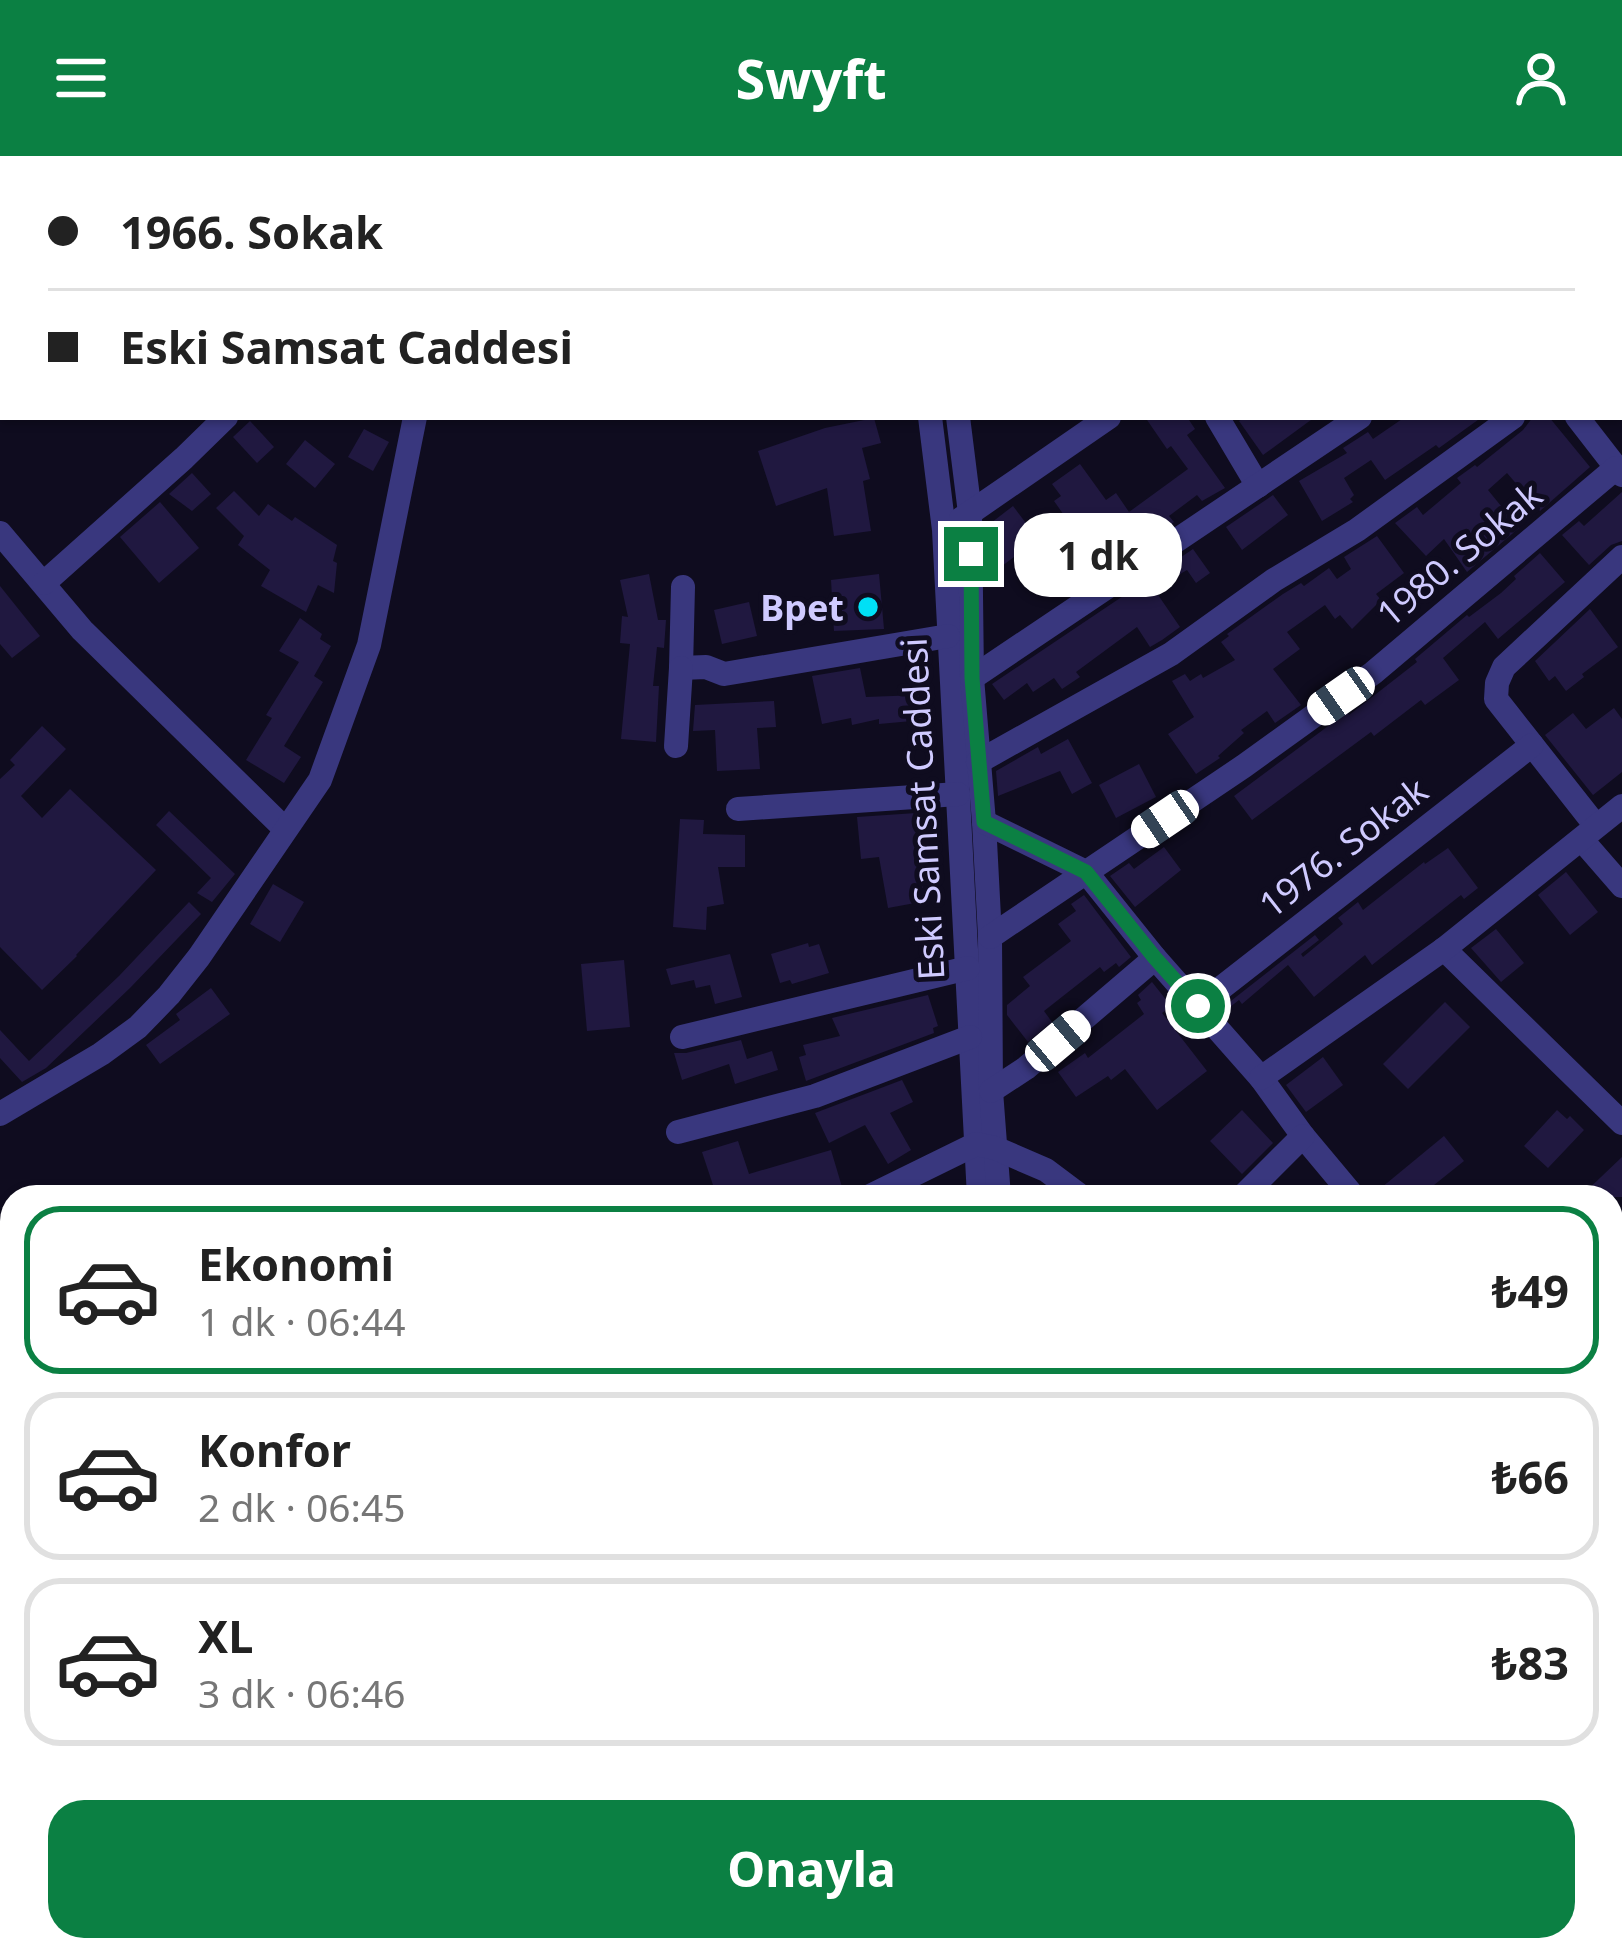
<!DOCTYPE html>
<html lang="tr">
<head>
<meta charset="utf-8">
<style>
	:root { --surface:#fff; --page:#f6f6f6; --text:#222; --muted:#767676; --line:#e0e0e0; --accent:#0b8043 }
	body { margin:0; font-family:"Noto Sans",sans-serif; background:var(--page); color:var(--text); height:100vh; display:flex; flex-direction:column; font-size:45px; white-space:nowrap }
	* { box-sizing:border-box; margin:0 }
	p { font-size:39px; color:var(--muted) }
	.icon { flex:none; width:66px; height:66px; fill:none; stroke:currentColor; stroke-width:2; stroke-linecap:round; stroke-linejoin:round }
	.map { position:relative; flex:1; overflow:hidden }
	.panel { position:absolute; left:0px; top:1029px; width:1623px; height:777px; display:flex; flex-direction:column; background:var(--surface); border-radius:36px 36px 0 0; box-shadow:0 3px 9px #0004 }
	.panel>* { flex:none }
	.banner { position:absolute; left:0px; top:0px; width:1623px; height:264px; box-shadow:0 3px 9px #0004; display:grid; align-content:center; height:264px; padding:0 48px; background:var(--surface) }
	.end { position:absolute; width:54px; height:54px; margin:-27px; border:15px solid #0b8043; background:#fff; box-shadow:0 0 0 6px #fff }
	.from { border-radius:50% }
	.bubble { position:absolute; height:84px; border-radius:36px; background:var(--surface); box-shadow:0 3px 9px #0004; font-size:39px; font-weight:700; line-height:84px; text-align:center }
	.car { position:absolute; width:36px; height:72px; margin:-36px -18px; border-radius:15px; box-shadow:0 0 9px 3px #0007; background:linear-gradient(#fff 24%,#345 0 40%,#fff 0 76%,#345 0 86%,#fff 0) }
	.banner b { display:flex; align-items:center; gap:42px; height:114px; font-size:45px }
	.banner b+b { border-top:3px solid var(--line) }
	.banner i { width:30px; height:30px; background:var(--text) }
	ul { padding:21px 0 0; list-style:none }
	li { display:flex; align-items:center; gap:36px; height:168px; margin:0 24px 18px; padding:0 24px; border:6px solid var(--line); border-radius:36px }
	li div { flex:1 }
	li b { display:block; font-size:45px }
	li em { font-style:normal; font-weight:700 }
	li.selected { border-color:var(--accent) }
	li>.icon { width:108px; height:108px; stroke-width:1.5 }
	.cta { display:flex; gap:24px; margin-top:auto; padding:24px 48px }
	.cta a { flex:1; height:138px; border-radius:36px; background:var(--accent); color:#fff; font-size:48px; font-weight:700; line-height:138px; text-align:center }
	header { display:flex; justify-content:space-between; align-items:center; height:156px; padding:0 48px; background:var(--accent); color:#fff; font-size:54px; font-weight:700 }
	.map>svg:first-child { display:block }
	.building { fill:#201840 }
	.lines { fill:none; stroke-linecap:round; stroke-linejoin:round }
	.minor { stroke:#39377e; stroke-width:24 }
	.route { stroke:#0b8043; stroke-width:15 }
	.poi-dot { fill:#00e0f5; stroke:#0f0c1f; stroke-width:4.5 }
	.labels { text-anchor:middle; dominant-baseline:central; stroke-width:10; stroke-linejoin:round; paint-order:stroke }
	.street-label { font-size:36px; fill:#cfcaff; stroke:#0f0c1f }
	.poi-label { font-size:36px; font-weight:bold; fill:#cfcaff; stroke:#0f0c1f; text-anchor:end }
</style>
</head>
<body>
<header><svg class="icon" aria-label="menu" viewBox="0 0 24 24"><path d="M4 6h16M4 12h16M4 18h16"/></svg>Swyft<svg class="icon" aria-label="person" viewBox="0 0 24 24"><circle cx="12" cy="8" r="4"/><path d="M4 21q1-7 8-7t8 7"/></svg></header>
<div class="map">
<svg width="1622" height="1804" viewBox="0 0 1622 1804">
	<rect width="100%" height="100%" fill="#0f0c1f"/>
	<g class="building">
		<polygon points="1145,261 1187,261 1195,273 1187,279 1225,332 1202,345 1197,339 1169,360 1174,366 1101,416 1069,371 1071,369 1054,345 1061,340 1052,328 1080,308 1106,344 1116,337 1129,356 1188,313 1171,290 1167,293"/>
		<polygon points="1245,261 1315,261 1263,299 1239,265"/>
		<polygon points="1405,261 1482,261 1439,292 1436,289 1385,324 1371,304 1344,322 1354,339 1350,343 1353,346 1322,365 1299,325 1347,297 1343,292 1368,276 1373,283"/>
		<polygon points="1533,261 1549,261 1590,311 1540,355 1507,317 1488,334 1519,372 1467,416 1444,383 1426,400 1395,367 1417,351 1423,359 1461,327 1457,322 1475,309 1477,311 1523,274"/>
		<polygon points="874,262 881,287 862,292 870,323 863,325 871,375 834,380 827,332 776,350 758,295 825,272"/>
		<polygon points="250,265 274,291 257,307 233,281"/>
		<polygon points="364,273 389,286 373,315 348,301"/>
		<polygon points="305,284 335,308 315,332 286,308"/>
		<polygon points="192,317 211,338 192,355 169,338"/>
		<polygon points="234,335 259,360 268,348 292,365 295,361 337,389 333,405 337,407 334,437 318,429 306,456 261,430 270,414 238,389 244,380 216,352"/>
		<polygon points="1622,336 1622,385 1611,389 1589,409 1562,379 1579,365 1584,370"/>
		<polygon points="1273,339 1288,359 1242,394 1226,371"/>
		<polygon points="160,346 199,392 159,427 120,381"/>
		<polygon points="1013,350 1038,383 998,413 987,398 987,370"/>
		<polygon points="1377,380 1404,417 1376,438 1381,444 1352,473 1340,459 1335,463 1325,449 1287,476 1300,493 1273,513 1301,549 1275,567 1267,555 1241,574 1244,577 1218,600 1220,602 1196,618 1168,578 1194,561 1172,525 1185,518 1190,525 1201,518 1203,522 1235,504 1221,486 1229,480 1227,478 1283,438 1301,427 1304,430 1329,412 1337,423 1351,413 1344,401"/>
		<polygon points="1193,393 1210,417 1196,427 1187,414 1154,433 1180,471 1162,484 1150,491 1137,471 1076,516 1080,521 1062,533 1054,522 1033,536 1027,527 1004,544 992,528"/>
		<polygon points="1540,397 1565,426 1498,483 1485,466 1443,502 1459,524 1425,549 1421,544 1374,580 1371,576 1252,664 1234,640 1347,556 1349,559 1417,506 1415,503 1467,459 1469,461 1501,437 1516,423 1514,420"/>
		<polygon points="649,418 658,464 666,464 664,492 657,491 653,530 659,530 656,586 621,583 630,488 620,487 622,460 628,461 620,424"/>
		<polygon points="879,418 884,473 834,475 831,424"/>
		<polygon points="0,430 40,480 12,502 0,488"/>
		<polygon points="749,446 757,480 722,488 714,454"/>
		<polygon points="1590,453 1618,491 1582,518 1584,521 1566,535 1555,520 1549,525 1535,505"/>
		<polygon points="300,462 322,478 320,483 331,490 314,520 323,526 284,590 301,601 284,627 246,604 272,562 266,559 299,506 279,495"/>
		<polygon points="860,512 866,541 919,539 923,564 879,568 879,563 852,569 851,562 822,568 812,520"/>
		<polygon points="774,545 776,571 757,572 760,613 717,615 715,574 693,575 695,549"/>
		<polygon points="1614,552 1622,563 1622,616 1593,639 1545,579 1573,557 1586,573"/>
		<polygon points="42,570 66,593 21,640 42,662 70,633 156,714 76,799 77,800 42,834 0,791 0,623 15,609 10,604"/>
		<polygon points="1068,583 1092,627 1072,638 1060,615 998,640 996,615 1038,591 1041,598"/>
		<polygon points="1139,608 1156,641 1116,662 1099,629"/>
		<polygon points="169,655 235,718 212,746 197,737 211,722 156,669"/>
		<polygon points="931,656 935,696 917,698 926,745 888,752 879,701 861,703 857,661"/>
		<polygon points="680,663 704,664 703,678 745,679 745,711 718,711 724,748 707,751 706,774 673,771"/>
		<polygon points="1164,691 1181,714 1135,751 1110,720 1129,707 1134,713"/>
		<polygon points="1448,692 1478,732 1464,743 1461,739 1372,809 1365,799 1314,841 1288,809 1242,848 1239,844 1230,851 1227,848 1315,779 1319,784 1301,798 1303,801 1343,768 1338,762 1358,746 1363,754 1424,706 1425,708"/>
		<polygon points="1566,716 1598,756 1570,779 1538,739"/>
		<polygon points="273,728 304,746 280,786 250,768"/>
		<polygon points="1084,739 1131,801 1119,811 1116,807 1104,816 1100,811 1044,855 1052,866 1028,886 1007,859 1007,849 1030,830 1023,821 1071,785 1058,768 1076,755 1071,748"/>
		<polygon points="189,746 201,758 130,832 46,912 22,926 0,902 0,874 29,905 119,820"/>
		<polygon points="1496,773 1524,807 1501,826 1471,792"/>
		<polygon points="808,787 809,791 819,788 829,817 792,828 790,824 780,827 771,798"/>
		<polygon points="730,798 742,841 715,848 710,829 696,832 694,824 671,829 666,813"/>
		<polygon points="624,804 630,871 587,875 581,808"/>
		<polygon points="1152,826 1171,850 1162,857 1207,915 1157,954 1125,913 1111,924 1108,920 1076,941 1058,916 1085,897 1088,902 1144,858 1137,847 1141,844 1138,839"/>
		<polygon points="211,832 230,858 160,908 146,889 180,864 176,858"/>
		<polygon points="928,839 938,870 933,872 934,877 806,925 799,901 806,899 803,889 840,880 832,862"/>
		<polygon points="1445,846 1470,871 1408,933 1383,908"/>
		<polygon points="741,884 747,903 772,895 778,914 735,928 729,908 682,924 674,897 686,897"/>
		<polygon points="1323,901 1343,929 1306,956 1286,929"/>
		<polygon points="902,924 913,946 890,957 911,994 888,1008 865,969 829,987 815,957"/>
		<polygon points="1242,954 1273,987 1242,1018 1210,985"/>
		<polygon points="1557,954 1567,963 1570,960 1584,974 1548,1012 1524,990"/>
		<polygon points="1444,980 1464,1005 1419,1041 1370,1041"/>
		<polygon points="738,985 749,1018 831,994 842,1031 808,1041 727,1041 723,1029 714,1032 702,996"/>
		<polygon points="1622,1001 1622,1041 1580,1041"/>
	</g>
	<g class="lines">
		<g class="minor">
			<polyline points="183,0 186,3"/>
			<polyline points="883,0 884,3"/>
			<polyline points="1373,0 1375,3"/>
			<polyline points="1525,0 1527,3"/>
			<polyline points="437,3 441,0"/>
			<polyline points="645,3 648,0"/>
			<polyline points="929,3 934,0"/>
			<polyline points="1183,3 1188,0"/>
			<polyline points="1620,121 1622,124"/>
			<polyline points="1620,234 1622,231"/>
			<polyline points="930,261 944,374 979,1041"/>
			<polyline points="958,261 970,357 972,522 984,666 990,781 991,935 999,1041"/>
			<polyline points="1217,261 1258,330"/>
			<polyline points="1577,261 1622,319"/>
			<polyline points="961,363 1109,261"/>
			<polyline points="0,377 82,474 285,673"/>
			<polyline points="44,427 184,302 226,261"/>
			<polyline points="683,431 681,512 706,511 724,518 948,480"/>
			<polyline points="972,522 1360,261"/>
			<polyline points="676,590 681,512"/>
			<polyline points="978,606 1171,498 1274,424 1357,374 1513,261"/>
			<polyline points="738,653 958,638"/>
			<polyline points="984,666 1086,716 1155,802 1261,922 1303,980 1354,1041"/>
			<polyline points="1596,670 1496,543 1497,527 1504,511 1622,401"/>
			<polyline points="1582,684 1622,730"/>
			<polyline points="990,781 1244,610 1373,517 1616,312"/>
			<polyline points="1444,793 1622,967"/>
			<polyline points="1198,850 1532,589"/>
			<polyline points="682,881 968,812"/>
			<polyline points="1261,922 1444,793 1622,650"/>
			<polyline points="991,935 1026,912 1155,802"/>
			<polyline points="0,958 101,898 138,871 169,839 199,801 320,624 369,489 415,261"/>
			<polyline points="678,976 815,940 970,881"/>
			<polyline points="868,1041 976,988 995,992 1046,1014 1082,1041"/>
			<polyline points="1242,1041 1303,980"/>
			<polyline points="1611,1118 1622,1107"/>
			<polyline points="1611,1262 1622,1269"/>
			<polyline points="592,1794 593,1804"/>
			<polyline points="1029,1794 1030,1804"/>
			<polyline points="494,1804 494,1794"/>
			<polyline points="700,1804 700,1794"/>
		</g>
	</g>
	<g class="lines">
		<polyline class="route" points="971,398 972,522 984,666 1086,716 1155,802 1198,850"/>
	</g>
	<circle class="poi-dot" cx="868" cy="451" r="12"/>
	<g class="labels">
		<g class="street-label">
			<text transform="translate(1459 398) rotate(-40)">1980. Sokak</text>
			<text transform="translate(922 653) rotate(-93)">Eski Samsat Caddesi</text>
			<text transform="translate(1343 691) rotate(-38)">1976. Sokak</text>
		</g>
		<g class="poi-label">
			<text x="844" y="451">Bpet</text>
		</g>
	</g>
</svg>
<i class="end from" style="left:1198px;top:850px"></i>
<i class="end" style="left:971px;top:398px"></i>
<div class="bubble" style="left:1014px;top:357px;width:168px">1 dk</div>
<i class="car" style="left:1341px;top:540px;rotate:235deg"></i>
<i class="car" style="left:1165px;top:663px;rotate:236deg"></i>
<i class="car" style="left:1058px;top:885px;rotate:50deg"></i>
<div class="banner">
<b><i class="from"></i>1966. Sokak</b>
<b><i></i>Eski Samsat Caddesi</b>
</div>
<section class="panel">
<ul>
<li class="selected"><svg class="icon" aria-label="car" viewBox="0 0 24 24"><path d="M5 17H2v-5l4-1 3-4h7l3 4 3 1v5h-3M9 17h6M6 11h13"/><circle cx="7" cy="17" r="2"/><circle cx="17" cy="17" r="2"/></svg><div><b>Ekonomi</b><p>1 dk · 06:44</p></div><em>₺49</em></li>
<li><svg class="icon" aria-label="car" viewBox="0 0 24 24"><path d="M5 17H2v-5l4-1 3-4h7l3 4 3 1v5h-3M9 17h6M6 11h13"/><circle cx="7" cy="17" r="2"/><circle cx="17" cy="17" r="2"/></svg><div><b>Konfor</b><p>2 dk · 06:45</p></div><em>₺66</em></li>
<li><svg class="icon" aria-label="car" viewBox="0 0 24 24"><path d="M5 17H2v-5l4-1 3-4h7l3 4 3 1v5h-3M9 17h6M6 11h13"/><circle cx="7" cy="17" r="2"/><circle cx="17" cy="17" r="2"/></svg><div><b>XL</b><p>3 dk · 06:46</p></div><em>₺83</em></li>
</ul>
<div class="cta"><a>Onayla</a></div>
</section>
</div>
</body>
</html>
